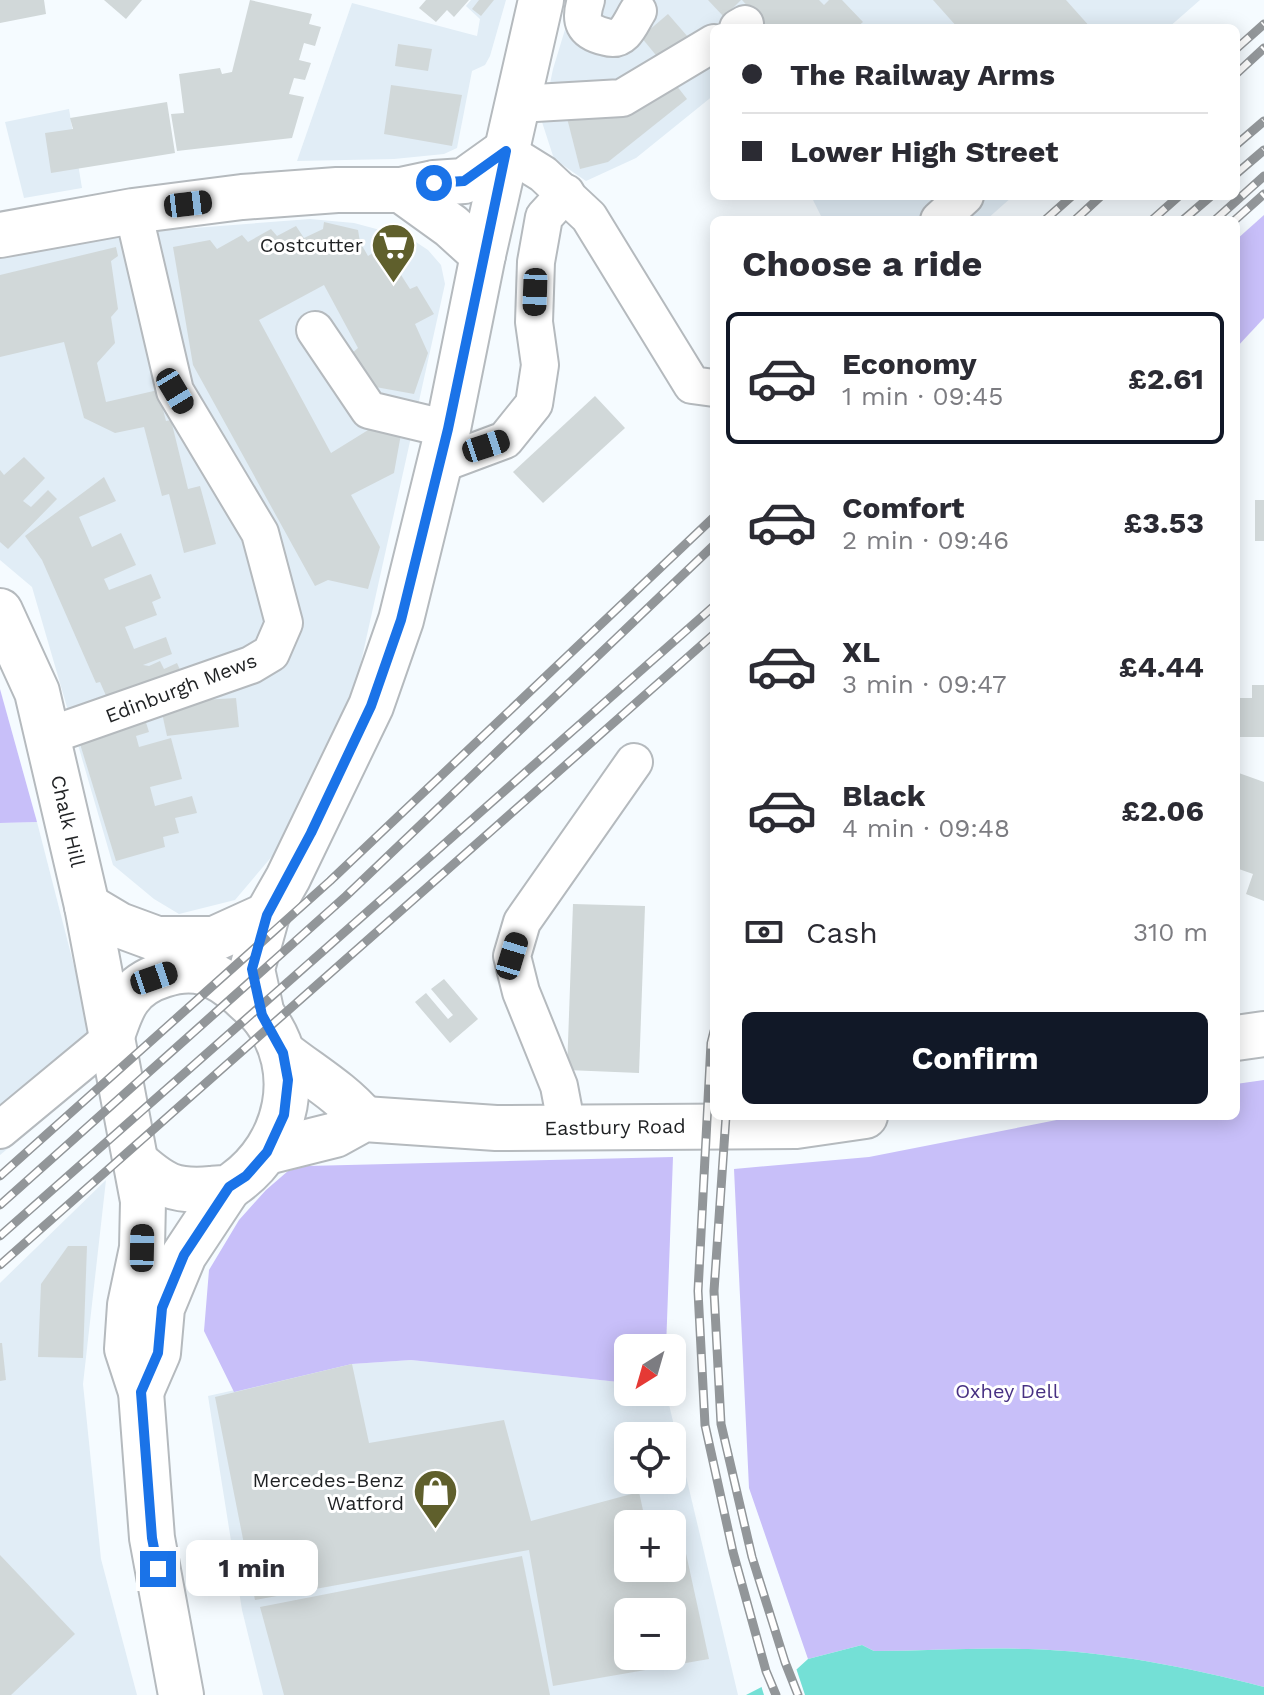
<!DOCTYPE html>
<html lang="en">
<head>
<meta charset="utf-8">
<style>
	:root { --surface:#fff; --page:#f2f2f3; --text:#2b2b33; --muted:#7c7c81; --line:#e1e1e2; --accent:#111827 }
	body { margin:0; font-family:"Work Sans",sans-serif; background:var(--page); color:var(--text); height:100vh; display:flex; flex-direction:column; font-size:30px; white-space:nowrap }
	* { box-sizing:border-box; margin:0 }
	p { font-size:26px; color:var(--muted) }
	.icon { flex:none; width:44px; height:44px; fill:none; stroke:currentColor; stroke-width:2; stroke-linecap:round; stroke-linejoin:round }
	.map { position:relative; flex:1; overflow:hidden }
	.details { position:absolute; left:710px; top:216px; width:530px; height:904px; display:flex; flex-direction:column; background:var(--surface); border-radius:12px; box-shadow:0 4px 20px #0003 }
	.details>* { flex:none }
	.banner { position:absolute; left:710px; top:24px; width:530px; height:176px; border-radius:12px; box-shadow:0 4px 20px #0003; display:grid; align-content:center; height:176px; padding:0 32px; background:var(--surface) }
	.needle { width:52px; rotate:217deg }
	.tools { position:absolute; left:614px; top:1334px; display:grid; gap:16px }
	.tools a { display:grid; place-items:center; width:72px; height:72px; border-radius:12px; background:var(--surface); box-shadow:0 4px 20px #0003; font-size:40px }
	.end { position:absolute; width:36px; height:36px; margin:-18px; border:10px solid #1a73e8; background:#fff; box-shadow:0 0 0 4px #fff }
	.from { border-radius:50% }
	.bubble { position:absolute; height:56px; border-radius:12px; background:var(--surface); box-shadow:0 4px 20px #0003; font-size:26px; font-weight:700; line-height:56px; text-align:center }
	.car { position:absolute; width:24px; height:48px; margin:-24px -12px; border-radius:10px; box-shadow:0 0 6px 2px #0007; background:linear-gradient(#222 24%,#8ab4d8 0 40%,#222 0 76%,#8ab4d8 0 86%,#222 0) }
	.banner b { display:flex; align-items:center; gap:28px; height:76px; font-size:30px }
	.banner b+b { border-top:2px solid var(--line) }
	.banner i { width:20px; height:20px; background:var(--text) }
	ul { padding:0; list-style:none }
	li { display:flex; align-items:center; gap:24px; height:132px; margin:0 16px 12px; padding:0 16px; border:4px solid transparent; border-radius:12px }
	li div { flex:1 }
	li b { display:block; font-size:30px }
	li em { font-style:normal; font-weight:700 }
	li.current { border-color:var(--accent) }
	li>.icon { width:72px; height:72px; stroke-width:1.5 }
	h2 { padding:0 32px; font-size:36px; line-height:96px }
	.pay { display:flex; align-items:center; gap:20px; height:88px; padding:0 32px; font-size:30px }
	.pay p { margin-inline-start:auto }
	.cta { display:flex; gap:16px; margin-top:auto; padding:16px 32px }
	.cta a { flex:1; height:92px; border-radius:12px; background:var(--accent); color:#fff; font-size:32px; font-weight:700; line-height:92px; text-align:center }
	.map>svg:first-child { display:block }
	.built { fill:#e1edf6; fill-rule:evenodd }
	.forest { fill:#c8bff9 }
	.water { fill:#74e0d6 }
	.pier { fill:#f5fbff }
	.building { fill:#d1d8d9; fill-rule:evenodd }
	.lines { fill:none; stroke-linecap:round; stroke-linejoin:round }
	.minor-casing { stroke:#b5babe; stroke-width:40 }
	.major-casing { stroke:#b5babe; stroke-width:48 }
	.minor { stroke:#fff; stroke-width:36 }
	.major { stroke:#fff; stroke-width:44 }
	.rail-casing { stroke:#929699; stroke-width:9 }
	.rail { stroke:#fff; stroke-width:6; stroke-dasharray:18; stroke-linecap:butt }
	.route { stroke:#1a73e8; stroke-width:10 }
	.labels { text-anchor:middle; dominant-baseline:central; stroke-width:6; stroke-linejoin:round; paint-order:stroke }
	.poi-label { font-size:20px; fill:#1f2123; stroke:#fff; text-anchor:end }
	.street-label { font-size:20px; fill:#1f2123; stroke:#fff }
	.park-label { font-size:20px; fill:#473082; stroke:#fff }
</style>
</head>
<body>
<div class="map">
<svg width="1264" height="1695" viewBox="0 0 1264 1695">
	<rect width="100%" height="100%" fill="#f5fbff"/>
	<g class="built">
		<polygon points="471,0 506,0 490,56 485,65 472,71 457,148 444,154 394,159 297,161 352,3 477,36 480,19 466,6"/>
		<polygon points="574,0 1200,0 1168,28 714,28 714,95 636,158 586,181 554,159 542,122 553,69"/>
		<polygon points="69,109 82,188 24,198 5,122"/>
		<polygon points="811,196 1013,196 986,220 823,220"/>
		<polygon points="310,219 354,223 410,238 428,250 441,265 445,284 359,671 341,718 285,841 235,900 179,914 154,899 113,865 32,587 0,560 0,258 76,237"/>
		<polygon points="37,822 101,1071 0,1155 0,823"/>
		<polygon points="106,1180 83,1384 101,1559 137,1695 0,1695 0,1283"/>
		<path d="M411 1360 628 1383V1392H666L738 1695H263L242 1610 208 1396 352 1364ZM628 1436H672V1480H628ZM628 1524H672V1568H628ZM628 1612H672V1656H628Z"/>
	</g>
	<g class="forest">
		<polygon points="1264,215 1264,318 1236,348 1236,240"/>
		<polygon points="0,689 37,822 0,823"/>
		<path d="M1264 1080V1687C1188 1667 1106 1651 1028 1649 977 1647 925 1651 874 1651L862 1645 808 1659 749 1488 734 1169 869 1157 1077 1116H1236V1084Z"/>
		<polygon points="673,1157 666,1348 628,1348 628,1383 411,1360 352,1364 234,1392 204,1331 209,1270 239,1220 266,1190 288,1171 307,1166"/>
	</g>
	<path class="water" d="M862 1645 874 1651C925 1651 977 1647 1028 1649 1106 1651 1188 1667 1264 1687V1695H746L797 1669 808 1659Z"/>
	<polygon class="pier" points="795,1665 805,1695 764,1695 760,1682"/>
	<g class="building">
		<polygon points="0,0 44,0 46,14 0,23"/>
		<polygon points="104,0 142,0 126,19"/>
		<polygon points="250,0 312,14 309,24 321,27 315,46 304,43 299,60 311,63 305,80 294,78 289,94 304,97 292,138 177,151 171,114 184,113 179,74 220,68 222,74 232,72"/>
		<polygon points="426,0 469,0 454,17 447,10 436,22 419,8"/>
		<polygon points="479,0 494,0 481,16 472,9"/>
		<polygon points="708,0 741,0 724,17"/>
		<polygon points="742,0 819,0 824,5 829,0 842,0 863,22 856,28 768,28"/>
		<polygon points="933,0 1066,0 1091,28 958,28"/>
		<polygon points="668,14 688,37 660,60 641,37"/>
		<polygon points="398,44 432,49 428,71 395,66"/>
		<polygon points="669,76 687,99 608,162 580,169 567,118"/>
		<polygon points="391,85 462,95 452,146 384,134"/>
		<polygon points="167,102 175,153 51,173 45,133 73,129 70,118"/>
		<polygon points="324,222 358,230 360,242 368,256 378,250 390,271 396,267 410,289 417,286 434,314 415,324 428,353 414,394 370,386 351,354 358,348 324,285 259,320 331,453 373,427 401,434 394,473 351,495 380,547 368,589 328,580 315,586 193,365 173,247 210,240 217,249 242,235 248,242 271,229 277,236 296,226 304,238 323,229"/>
		<polygon points="116,247 118,256 111,261 118,309 111,317 115,343 97,363 106,402 158,390 166,421 171,420 188,489 200,486 216,544 184,553 169,494 162,496 144,427 115,433 84,418 64,342 0,357 0,275"/>
		<polygon points="595,396 625,428 543,503 513,472"/>
		<polygon points="24,457 45,478 23,501 31,507 48,490 57,499 8,549 0,542 0,470 4,475"/>
		<polygon points="104,477 116,501 79,517 92,547 121,533 136,565 104,579 109,590 151,574 161,598 152,602 157,615 125,627 134,649 166,637 172,654 143,665 149,666 160,661 164,669 177,663 184,679 111,707 100,682 96,683 42,560 25,536"/>
		<rect x="1255" y="500" width="9" height="41"/>
		<polygon points="1252,685 1264,685 1264,737 1239,737 1239,698 1252,698"/>
		<polygon points="236,698 239,727 167,736 162,713 169,702"/>
		<polygon points="143,713 149,732 136,736 139,747 171,738 182,779 150,787 155,806 192,796 197,813 175,818 179,833 163,837 165,847 116,861 77,734"/>
		<polygon points="1236,772 1264,782 1264,901 1246,894 1253,874 1236,868"/>
		<polygon points="573,904 645,906 639,1073 567,1070"/>
		<polygon points="444,979 478,1019 450,1043 415,1002 426,993 448,1019 453,1015 431,989"/>
		<polygon points="68,1246 87,1246 83,1358 38,1357 41,1284"/>
		<polygon points="0,1343 2,1343 6,1380 0,1381"/>
		<path d="M352 1364 369 1443 504 1420 531 1521 639 1492 646 1524H628V1568H672V1538L682 1535 709 1659 553 1686 529 1550 255 1600 215 1397ZM628 1612H672V1656H628Z"/>
		<polygon points="0,1555 75,1634 11,1695 0,1695"/>
		<polygon points="522,1556 550,1695 284,1695 260,1607"/>
	</g>
	<g class="lines">
		<defs>
			<g id="minor">
				<path d="M586 0C579 21 583 32 606 37 613 39 619 38 624 33 630 27 634 17 638 11"/>
				<polyline points="738,28 745,24"/>
				<polyline points="518,104 622,98 714,43"/>
				<polyline points="506,151 543,174 589,217 692,385 714,388"/>
				<polyline points="939,220 965,196"/>
				<polyline points="315,330 369,410 448,429"/>
				<polyline points="438,465 505,440 534,404 540,365 534,322 536,262 544,217 566,193"/>
				<polyline points="48,736 251,665 271,653 284,623 260,533 175,391 133,211"/>
				<polyline points="567,1128 559,1086 521,992 512,956 522,922 634,762"/>
				<polyline points="0,1130 111,1038"/>
			</g>
			<g id="major">
				<polyline points="401,190 451,226 483,255"/>
				<polyline points="0,235 133,211 242,197 337,190 401,190 434,183 464,181 506,151"/>
				<polyline points="0,611 37,692 87,906 143,1201 142,1248 130,1305 127,1349 141,1392 152,1538 181,1695"/>
				<polyline points="87,906 119,925 157,939 214,939 267,915"/>
				<polyline points="262,1015 252,969 267,915 288,878 371,706 401,620 448,429 483,255 541,0"/>
				<path d="M111 1038C116 1026 120 1010 128 999 136 987 150 979 163 975 195 964 216 973 241 995 248 1002 257 1009 263 1016 305 1070 288 1145 235 1183 228 1189 220 1188 211 1189 174 1192 163 1186 135 1161"/>
				<polyline points="1236,1038 1264,1034"/>
				<path d="M283 1053C311 1075 341 1092 364 1119"/>
				<polyline points="267,1152 335,1135 364,1119 496,1128 796,1126 865,1116"/>
				<polyline points="141,1392 158,1353 162,1308 184,1255 229,1187"/>
			</g>
		</defs>
		<use href="#minor" class="minor-casing"/>
		<use href="#major" class="major-casing"/>
		<use href="#minor" class="minor"/>
		<use href="#major" class="major"/>
		<defs>
			<g id="rail">
				<polyline points="1236,49 1264,24"/>
				<polyline points="1236,74 1264,48"/>
				<polyline points="1236,145 1264,121"/>
				<polyline points="1236,174 1264,150"/>
				<polyline points="1045,220 1072,196"/>
				<polyline points="1075,220 1101,196"/>
				<polyline points="1152,220 1179,196"/>
				<polyline points="1183,220 1211,196"/>
				<polyline points="1215,220 1264,176"/>
				<polyline points="1235,220 1264,194"/>
				<polyline points="714,1031 711,1043 698,1291 705,1425 733,1552 766,1671 776,1695"/>
				<polyline points="726,1116 714,1291 721,1424 752,1557 785,1662 798,1695"/>
				<polyline points="0,1176 330,881 714,517"/>
				<polyline points="0,1205 346,896 714,545"/>
				<polyline points="0,1236 714,606"/>
				<polyline points="0,1265 714,634"/>
			</g>
		</defs>
		<use href="#rail" class="rail-casing"/>
		<use href="#rail" class="rail"/>
	</g>
	<g class="lines">
		<polyline class="route" points="158,1569 152,1538 141,1392 158,1353 162,1308 184,1255 229,1187 246,1176 267,1152 284,1115 288,1080 283,1053 262,1015 252,969 267,915 311,833 371,706 401,620 448,429 506,151 464,181 434,183"/>
	</g>
	<defs>
		<symbol id="supermarket-pin" viewBox="-11 -11 22 30"><path d="M0 17L-7.5 6A9.5 9.5 0 1 1 7.5 6Z" fill="#5f5f2c" stroke="#fff"/><path d="M-6-5.5h2.5l.6 2H6L4.5 2H-2.5L-4.4-4H-6ZM-1.5 3.2a1.3 1.3 0 1 0 .1 0ZM3 3.2a1.3 1.3 0 1 0 .1 0Z" fill="#fff"/></symbol>
		<symbol id="shop-pin" viewBox="-11 -11 22 30"><path d="M0 17L-7.5 6A9.5 9.5 0 1 1 7.5 6Z" fill="#5f5f2c" stroke="#fff"/><path d="M-5-2.5h2.3a2.7 3.5 0 0 1 5.4 0H5L5.5 6h-11ZM-1.5-2.5h3a1.5 2.3 0 0 0-3 0Z" fill="#fff"/></symbol>
	</defs>
	<g fill-rule="evenodd">
		<use href="#supermarket-pin" x="368" y="220" width="51" height="69"/>
		<use href="#shop-pin" x="410" y="1466" width="51" height="69"/>
	</g>
	<g class="labels">
		<g class="poi-label">
			<text x="363" y="245">Costcutter</text>
			<text x="404" y="1480">Mercedes-Benz<tspan x="404" dy="23">Watford</tspan></text>
		</g>
		<g class="street-label">
			<text transform="translate(181 688) rotate(-21)">Edinburgh Mews</text>
			<text transform="translate(68 821) rotate(77)">Chalk Hill</text>
			<text transform="translate(615 1127) rotate(-1)">Eastbury Road</text>
		</g>
		<g class="park-label">
			<text x="1007" y="1391">Oxhey Dell</text>
		</g>
	</g>
</svg>
<div class="tools">
<a><svg class="needle" viewBox="-14 -14 28 28"><path d="M0-13l5 13h-10z" fill="#e53935"/><path d="M0 13l5-13h-10z" fill="#7c7c81"/></svg></a>
<a><svg class="icon" aria-label="locate" viewBox="0 0 24 24"><circle cx="12" cy="12" r="6"/><path d="M12 2v4M12 18v4M2 12h4M18 12h4"/></svg></a>
<a>+</a>
<a>−</a>
</div>
<i class="end from" style="left:434px;top:183px"></i>
<i class="end" style="left:158px;top:1569px"></i>
<div class="bubble" style="left:186px;top:1540px;width:132px">1 min</div>
<i class="car" style="left:188px;top:204px;rotate:83deg"></i>
<i class="car" style="left:535px;top:292px;rotate:182deg"></i>
<i class="car" style="left:175px;top:391px;rotate:149deg"></i>
<i class="car" style="left:486px;top:446px;rotate:72deg"></i>
<i class="car" style="left:512px;top:956px;rotate:17deg"></i>
<i class="car" style="left:154px;top:978px;rotate:71deg"></i>
<i class="car" style="left:142px;top:1248px;rotate:1deg"></i>
<div class="banner">
<b><i class="from"></i>The Railway Arms</b>
<b><i></i>Lower High Street</b>
</div>
<section class="details">
<h2>Choose a ride</h2>
<ul>
<li class="current"><svg class="icon" aria-label="car" viewBox="0 0 24 24"><path d="M5 17H2v-5l4-1 3-4h7l3 4 3 1v5h-3M9 17h6M6 11h13"/><circle cx="7" cy="17" r="2"/><circle cx="17" cy="17" r="2"/></svg><div><b>Economy</b><p>1 min · 09:45</p></div><em>£2.61</em></li>
<li><svg class="icon" aria-label="car" viewBox="0 0 24 24"><path d="M5 17H2v-5l4-1 3-4h7l3 4 3 1v5h-3M9 17h6M6 11h13"/><circle cx="7" cy="17" r="2"/><circle cx="17" cy="17" r="2"/></svg><div><b>Comfort</b><p>2 min · 09:46</p></div><em>£3.53</em></li>
<li><svg class="icon" aria-label="car" viewBox="0 0 24 24"><path d="M5 17H2v-5l4-1 3-4h7l3 4 3 1v5h-3M9 17h6M6 11h13"/><circle cx="7" cy="17" r="2"/><circle cx="17" cy="17" r="2"/></svg><div><b>XL</b><p>3 min · 09:47</p></div><em>£4.44</em></li>
<li><svg class="icon" aria-label="car" viewBox="0 0 24 24"><path d="M5 17H2v-5l4-1 3-4h7l3 4 3 1v5h-3M9 17h6M6 11h13"/><circle cx="7" cy="17" r="2"/><circle cx="17" cy="17" r="2"/></svg><div><b>Black</b><p>4 min · 09:48</p></div><em>£2.06</em></li>
</ul>
<div class="pay"><svg class="icon" aria-label="cash" viewBox="0 0 24 24"><path d="M3 7h18v10H3z"/><circle cx="12" cy="12" r="2"/></svg>Cash<p>310 m</p></div>
<div class="cta"><a>Confirm</a></div>
</section>
</div>
</body>
</html>
